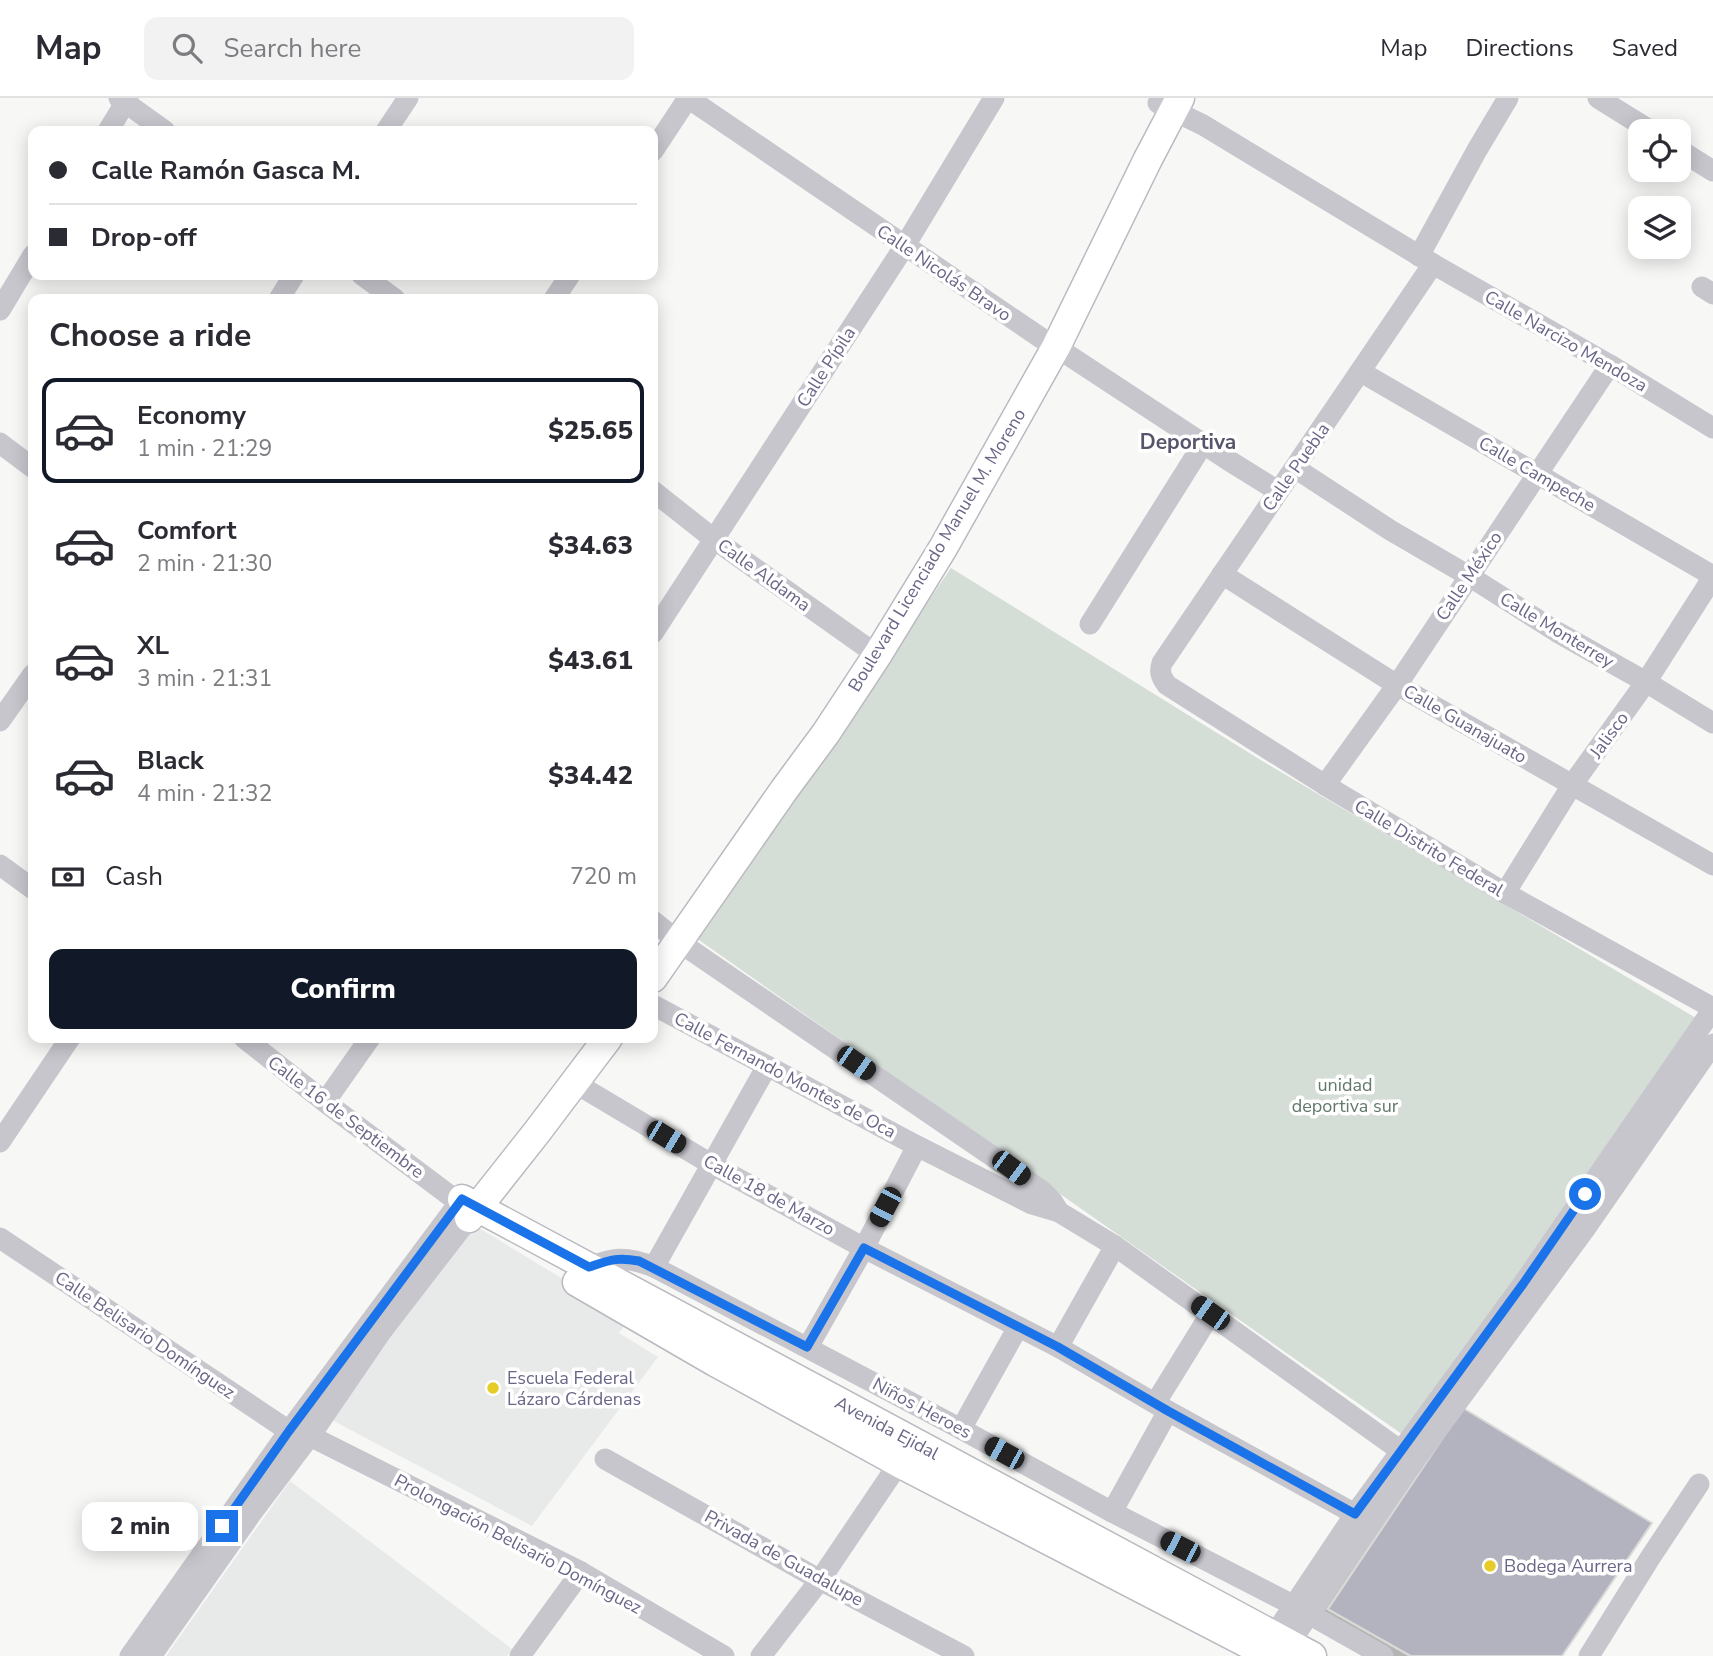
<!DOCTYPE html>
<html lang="en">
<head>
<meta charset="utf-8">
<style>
	:root { --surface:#fff; --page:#f2f2f3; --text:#2b2b33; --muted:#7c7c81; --line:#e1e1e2; --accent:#111827 }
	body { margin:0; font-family:"Nunito Sans",sans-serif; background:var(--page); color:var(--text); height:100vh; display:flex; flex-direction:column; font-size:26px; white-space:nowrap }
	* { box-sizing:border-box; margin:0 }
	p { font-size:23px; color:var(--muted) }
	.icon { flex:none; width:38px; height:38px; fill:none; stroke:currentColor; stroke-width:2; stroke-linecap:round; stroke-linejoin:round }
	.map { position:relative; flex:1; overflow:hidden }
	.side { position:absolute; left:28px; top:196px; width:630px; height:749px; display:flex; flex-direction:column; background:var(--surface); border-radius:14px; box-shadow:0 4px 18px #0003 }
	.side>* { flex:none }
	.hud { position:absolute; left:28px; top:28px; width:630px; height:154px; border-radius:14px; box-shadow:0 4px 18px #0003; display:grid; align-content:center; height:154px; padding:0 21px; background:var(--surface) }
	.tools { position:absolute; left:1628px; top:21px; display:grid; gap:14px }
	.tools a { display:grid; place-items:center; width:63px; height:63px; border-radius:14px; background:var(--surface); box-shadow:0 4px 18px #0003; font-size:35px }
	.end { position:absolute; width:32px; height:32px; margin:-16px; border:9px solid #1a73e8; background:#fff; box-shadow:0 0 0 4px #fff }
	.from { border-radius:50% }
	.bubble { position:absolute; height:49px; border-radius:14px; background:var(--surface); box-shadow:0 4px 18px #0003; font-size:23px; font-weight:800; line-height:49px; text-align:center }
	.car { position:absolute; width:21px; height:42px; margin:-21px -10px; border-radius:9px; box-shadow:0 0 5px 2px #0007; background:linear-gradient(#222 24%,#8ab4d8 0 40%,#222 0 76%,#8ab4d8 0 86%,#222 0) }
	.hud b { display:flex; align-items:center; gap:24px; height:66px; font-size:26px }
	.hud b+b { border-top:2px solid var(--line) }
	.hud i { width:18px; height:18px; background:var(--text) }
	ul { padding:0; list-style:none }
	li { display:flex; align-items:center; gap:21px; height:105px; margin:0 14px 10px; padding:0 7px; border:4px solid transparent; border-radius:14px }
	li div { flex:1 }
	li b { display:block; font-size:26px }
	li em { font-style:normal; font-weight:800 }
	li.active { border-color:var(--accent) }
	li>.icon { width:63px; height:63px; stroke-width:1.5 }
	h2 { padding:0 21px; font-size:32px; line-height:84px }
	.pay { display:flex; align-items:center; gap:18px; height:77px; padding:0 21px; font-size:26px }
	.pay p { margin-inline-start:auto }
	.primary-button { display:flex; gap:14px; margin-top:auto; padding:14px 21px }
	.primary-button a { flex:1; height:80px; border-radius:14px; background:var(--accent); color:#fff; font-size:28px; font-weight:800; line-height:80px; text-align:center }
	header { display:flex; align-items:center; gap:42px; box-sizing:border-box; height:98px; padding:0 35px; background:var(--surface); border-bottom:2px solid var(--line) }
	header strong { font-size:33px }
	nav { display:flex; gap:38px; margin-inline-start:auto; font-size:24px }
	.search { width:490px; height:63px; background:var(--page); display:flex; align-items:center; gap:18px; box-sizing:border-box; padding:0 24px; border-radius:14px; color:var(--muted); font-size:26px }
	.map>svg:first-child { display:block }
	.built { fill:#e8e9e9 }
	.green { fill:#d5ddd7 }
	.building { fill:#b3b3bf; stroke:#d9dad8; stroke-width:2; filter:url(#shadow) }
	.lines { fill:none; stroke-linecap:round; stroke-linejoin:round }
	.major-casing { stroke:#bab9c1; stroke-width:31 }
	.minor { stroke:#c7c6cd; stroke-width:21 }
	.major { stroke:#fff; stroke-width:28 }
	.route { stroke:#1a73e8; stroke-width:9 }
	.poi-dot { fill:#e7cb27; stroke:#fff; stroke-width:2.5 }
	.labels { text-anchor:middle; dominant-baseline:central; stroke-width:7; stroke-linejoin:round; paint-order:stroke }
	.street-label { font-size:18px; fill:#696787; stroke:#fff }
	.park-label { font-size:18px; fill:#62796b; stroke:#fff }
	.poi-label { font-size:18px; fill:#696787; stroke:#fff; text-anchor:start }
	.quarter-label { font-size:21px; font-weight:bold; fill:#56556c; stroke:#fff }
</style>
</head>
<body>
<header>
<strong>Map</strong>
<div class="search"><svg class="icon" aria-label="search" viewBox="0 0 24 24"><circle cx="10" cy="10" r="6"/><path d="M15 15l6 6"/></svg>Search here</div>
<nav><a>Map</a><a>Directions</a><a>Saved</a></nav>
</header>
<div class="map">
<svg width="1713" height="1558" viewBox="0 0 1713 1558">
	<defs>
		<filter id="shadow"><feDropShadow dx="-6" dy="6" stdDeviation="0" flood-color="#0004"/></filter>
	</defs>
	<rect width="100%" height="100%" fill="#f7f8f6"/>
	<g class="built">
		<polygon points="469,1124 629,1221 619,1235 658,1259 532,1428 328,1320"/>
		<polygon points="290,1383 512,1551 507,1558 166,1558"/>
	</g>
	<polygon class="green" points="951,470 1259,661 1696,920 1406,1339 696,840"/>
	<polygon class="building" points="1463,1310 1652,1425 1562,1558 1411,1558 1328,1511"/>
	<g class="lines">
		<defs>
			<g id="major">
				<polyline points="653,880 784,692 826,635 878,556 943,450 1056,249 1148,61 1180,0"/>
				<polyline points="462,1101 1312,1558"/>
				<polyline points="469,1120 537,1034 608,940"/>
				<polyline points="577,1184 715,1264 899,1365 1268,1556"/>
			</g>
		</defs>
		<use href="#major" class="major-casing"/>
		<g class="minor">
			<polyline points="119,0 165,33"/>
			<polyline points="688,0 1041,240 1056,249 1228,362 1278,393"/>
			<polyline points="1598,0 1651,33"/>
			<polyline points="1158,5 1203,27 1433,166 1610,267 1713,330"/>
			<polyline points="108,33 128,0"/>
			<polyline points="386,33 408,0"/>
			<polyline points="1678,51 1713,73"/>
			<polyline points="653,53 688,0"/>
			<polyline points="1419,158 1477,52 1508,0"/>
			<path d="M1433 166 1162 565C1159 574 1161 579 1167 587L1325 687 1505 795 1713 910"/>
			<polyline points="362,177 395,201"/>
			<polyline points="1702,189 1713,196"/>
			<polyline points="279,201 294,177"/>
			<polyline points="554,201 570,177"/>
			<polyline points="0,212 33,157"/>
			<polyline points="1361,274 1713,478"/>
			<polyline points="0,345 33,370"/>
			<polyline points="1295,370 1390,432 1469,478 1557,534 1646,584 1713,625"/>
			<polyline points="653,393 715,442 863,547 878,556"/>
			<polyline points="1222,476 1397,587 1713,767"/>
			<polyline points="1090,526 1203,346"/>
			<polyline points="653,535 904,149 994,0"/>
			<polyline points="0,623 33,576"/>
			<polyline points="1325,687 1397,587 1610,267"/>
			<polyline points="0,767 33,791"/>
			<polyline points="1505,795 1572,687 1646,584 1713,479"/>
			<polyline points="653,823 679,844 1011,1071 1042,1093 1052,1103 1059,1114 1115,1148 1401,1353 1412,1366"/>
			<polyline points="653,907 917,1048 1032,1106 1059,1114"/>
			<polyline points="244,940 325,1004 449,1097 462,1101"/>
			<polyline points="575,985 711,1066 864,1150 1058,1249 1168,1313 1355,1416 1370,1426"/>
			<polyline points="325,1004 370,940"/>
			<polyline points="0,1044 70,940"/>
			<polyline points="0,1140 289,1333 310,1338 581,1474 724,1558"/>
			<polyline points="654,1169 767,968"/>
			<path d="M580 1172C612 1161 621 1156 654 1169L961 1331 1112 1414 1293 1507 1383 1558"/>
			<polyline points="808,1249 864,1150 917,1048"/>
			<polyline points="1058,1249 1115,1148"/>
			<polyline points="1156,1304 1211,1215"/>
			<polyline points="961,1331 1018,1229"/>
			<polyline points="605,1361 820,1482 964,1558"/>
			<polyline points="1112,1414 1168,1313"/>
			<polyline points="1266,1549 1355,1416 1523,1186 1713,911"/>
			<polyline points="1282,1556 1412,1366 1585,1131 1713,946"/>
			<polyline points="130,1558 289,1333 458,1106"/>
			<polyline points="151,1558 251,1416 310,1338 381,1234 469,1120"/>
			<polyline points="520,1558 581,1474"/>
			<polyline points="761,1558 820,1482 899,1365"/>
			<polyline points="1589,1558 1650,1460 1699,1386"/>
		</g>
		<use href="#major" class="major"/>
	</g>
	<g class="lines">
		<path class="route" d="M222 1428 289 1333 462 1101 589 1169C610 1162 616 1159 639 1163L807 1249 864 1150 1058 1249 1168 1313 1355 1416 1523 1186 1585 1096"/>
	</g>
	<g class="poi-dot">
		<circle cx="493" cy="1290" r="7"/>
		<circle cx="1490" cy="1468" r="7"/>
	</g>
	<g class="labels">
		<g class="street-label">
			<text transform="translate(944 175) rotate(34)">Calle Nicolás Bravo</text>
			<text transform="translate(1566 243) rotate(30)">Calle Narcizo Mendoza</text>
			<text transform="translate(826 269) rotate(-57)">Calle Pípila</text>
			<text transform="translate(1296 369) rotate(-55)">Calle Puebla</text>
			<text transform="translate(1537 376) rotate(30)">Calle Campeche</text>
			<text transform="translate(937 452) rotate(-59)">Boulevard Licenciado Manuel M. Moreno</text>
			<text transform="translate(764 477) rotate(36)">Calle Aldama</text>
			<text transform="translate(1469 478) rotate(-56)">Calle México</text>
			<text transform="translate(1557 532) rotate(31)">Calle Monterrey</text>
			<text transform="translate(1465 626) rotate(30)">Calle Guanajuato</text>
			<text transform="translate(1609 637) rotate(-54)">Jalisco</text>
			<text transform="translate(1429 750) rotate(31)">Calle Distrito Federal</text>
			<text transform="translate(785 977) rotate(28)">Calle Fernando Montes de Oca</text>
			<text transform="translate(346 1019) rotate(37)">Calle 16 de Septiembre</text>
			<text transform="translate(769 1097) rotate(29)">Calle 18 de Marzo</text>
			<text transform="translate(145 1237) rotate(34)">Calle Belisario Domínguez</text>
			<text transform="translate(922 1310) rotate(28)">Niños Heroes</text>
			<text transform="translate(887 1330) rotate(28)">Avenida Ejidal</text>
			<text transform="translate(518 1446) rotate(28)">Prolongación Belisario Domínguez</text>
			<text transform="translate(784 1460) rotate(29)">Privada de Guadalupe</text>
		</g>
		<g class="park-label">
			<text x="1345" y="987">unidad<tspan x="1345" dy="21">deportiva sur</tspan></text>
		</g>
		<g class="poi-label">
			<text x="507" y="1280">Escuela Federal<tspan x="507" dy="21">Lázaro Cárdenas</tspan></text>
			<text x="1504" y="1468">Bodega Aurrera</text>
		</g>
		<g class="quarter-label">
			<text x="1188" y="344">Deportiva</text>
		</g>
	</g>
</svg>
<div class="tools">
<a><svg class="icon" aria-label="locate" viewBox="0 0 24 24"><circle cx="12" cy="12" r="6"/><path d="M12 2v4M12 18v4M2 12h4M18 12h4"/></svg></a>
<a><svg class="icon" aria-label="layers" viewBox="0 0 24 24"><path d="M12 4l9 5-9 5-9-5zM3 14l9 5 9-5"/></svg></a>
</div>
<i class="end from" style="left:1585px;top:1096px"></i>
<i class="end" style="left:222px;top:1428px"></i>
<div class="bubble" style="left:82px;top:1404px;width:116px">2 min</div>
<i class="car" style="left:856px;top:965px;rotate:125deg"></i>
<i class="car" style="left:666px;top:1039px;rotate:121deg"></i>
<i class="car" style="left:1011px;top:1070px;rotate:127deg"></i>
<i class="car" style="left:885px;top:1109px;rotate:208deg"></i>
<i class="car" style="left:1210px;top:1215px;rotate:305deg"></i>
<i class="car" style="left:1004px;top:1355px;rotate:299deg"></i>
<i class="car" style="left:1180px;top:1449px;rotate:297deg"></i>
<div class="hud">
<b><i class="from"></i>Calle Ramón Gasca M.</b>
<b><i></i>Drop-off</b>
</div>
<section class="side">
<h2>Choose a ride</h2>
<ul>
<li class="active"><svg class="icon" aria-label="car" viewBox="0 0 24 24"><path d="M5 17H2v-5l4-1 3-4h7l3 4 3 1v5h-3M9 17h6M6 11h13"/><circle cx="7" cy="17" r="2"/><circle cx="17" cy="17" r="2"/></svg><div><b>Economy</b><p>1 min · 21:29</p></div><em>$25.65</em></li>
<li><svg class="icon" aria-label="car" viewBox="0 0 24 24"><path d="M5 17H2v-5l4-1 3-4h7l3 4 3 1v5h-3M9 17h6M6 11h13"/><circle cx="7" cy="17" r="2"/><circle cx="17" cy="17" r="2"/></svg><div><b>Comfort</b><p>2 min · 21:30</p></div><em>$34.63</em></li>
<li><svg class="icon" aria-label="car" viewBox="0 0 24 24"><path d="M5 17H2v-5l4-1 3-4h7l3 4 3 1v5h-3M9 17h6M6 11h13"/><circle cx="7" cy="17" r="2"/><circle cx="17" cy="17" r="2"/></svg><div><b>XL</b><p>3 min · 21:31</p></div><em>$43.61</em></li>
<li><svg class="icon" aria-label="car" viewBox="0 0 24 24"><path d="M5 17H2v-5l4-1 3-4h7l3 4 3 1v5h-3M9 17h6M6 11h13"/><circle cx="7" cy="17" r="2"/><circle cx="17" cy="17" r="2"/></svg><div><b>Black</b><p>4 min · 21:32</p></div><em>$34.42</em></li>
</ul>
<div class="pay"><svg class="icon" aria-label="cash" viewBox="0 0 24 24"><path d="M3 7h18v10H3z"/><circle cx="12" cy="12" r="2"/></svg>Cash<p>720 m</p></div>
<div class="primary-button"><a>Confirm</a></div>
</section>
</div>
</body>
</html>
